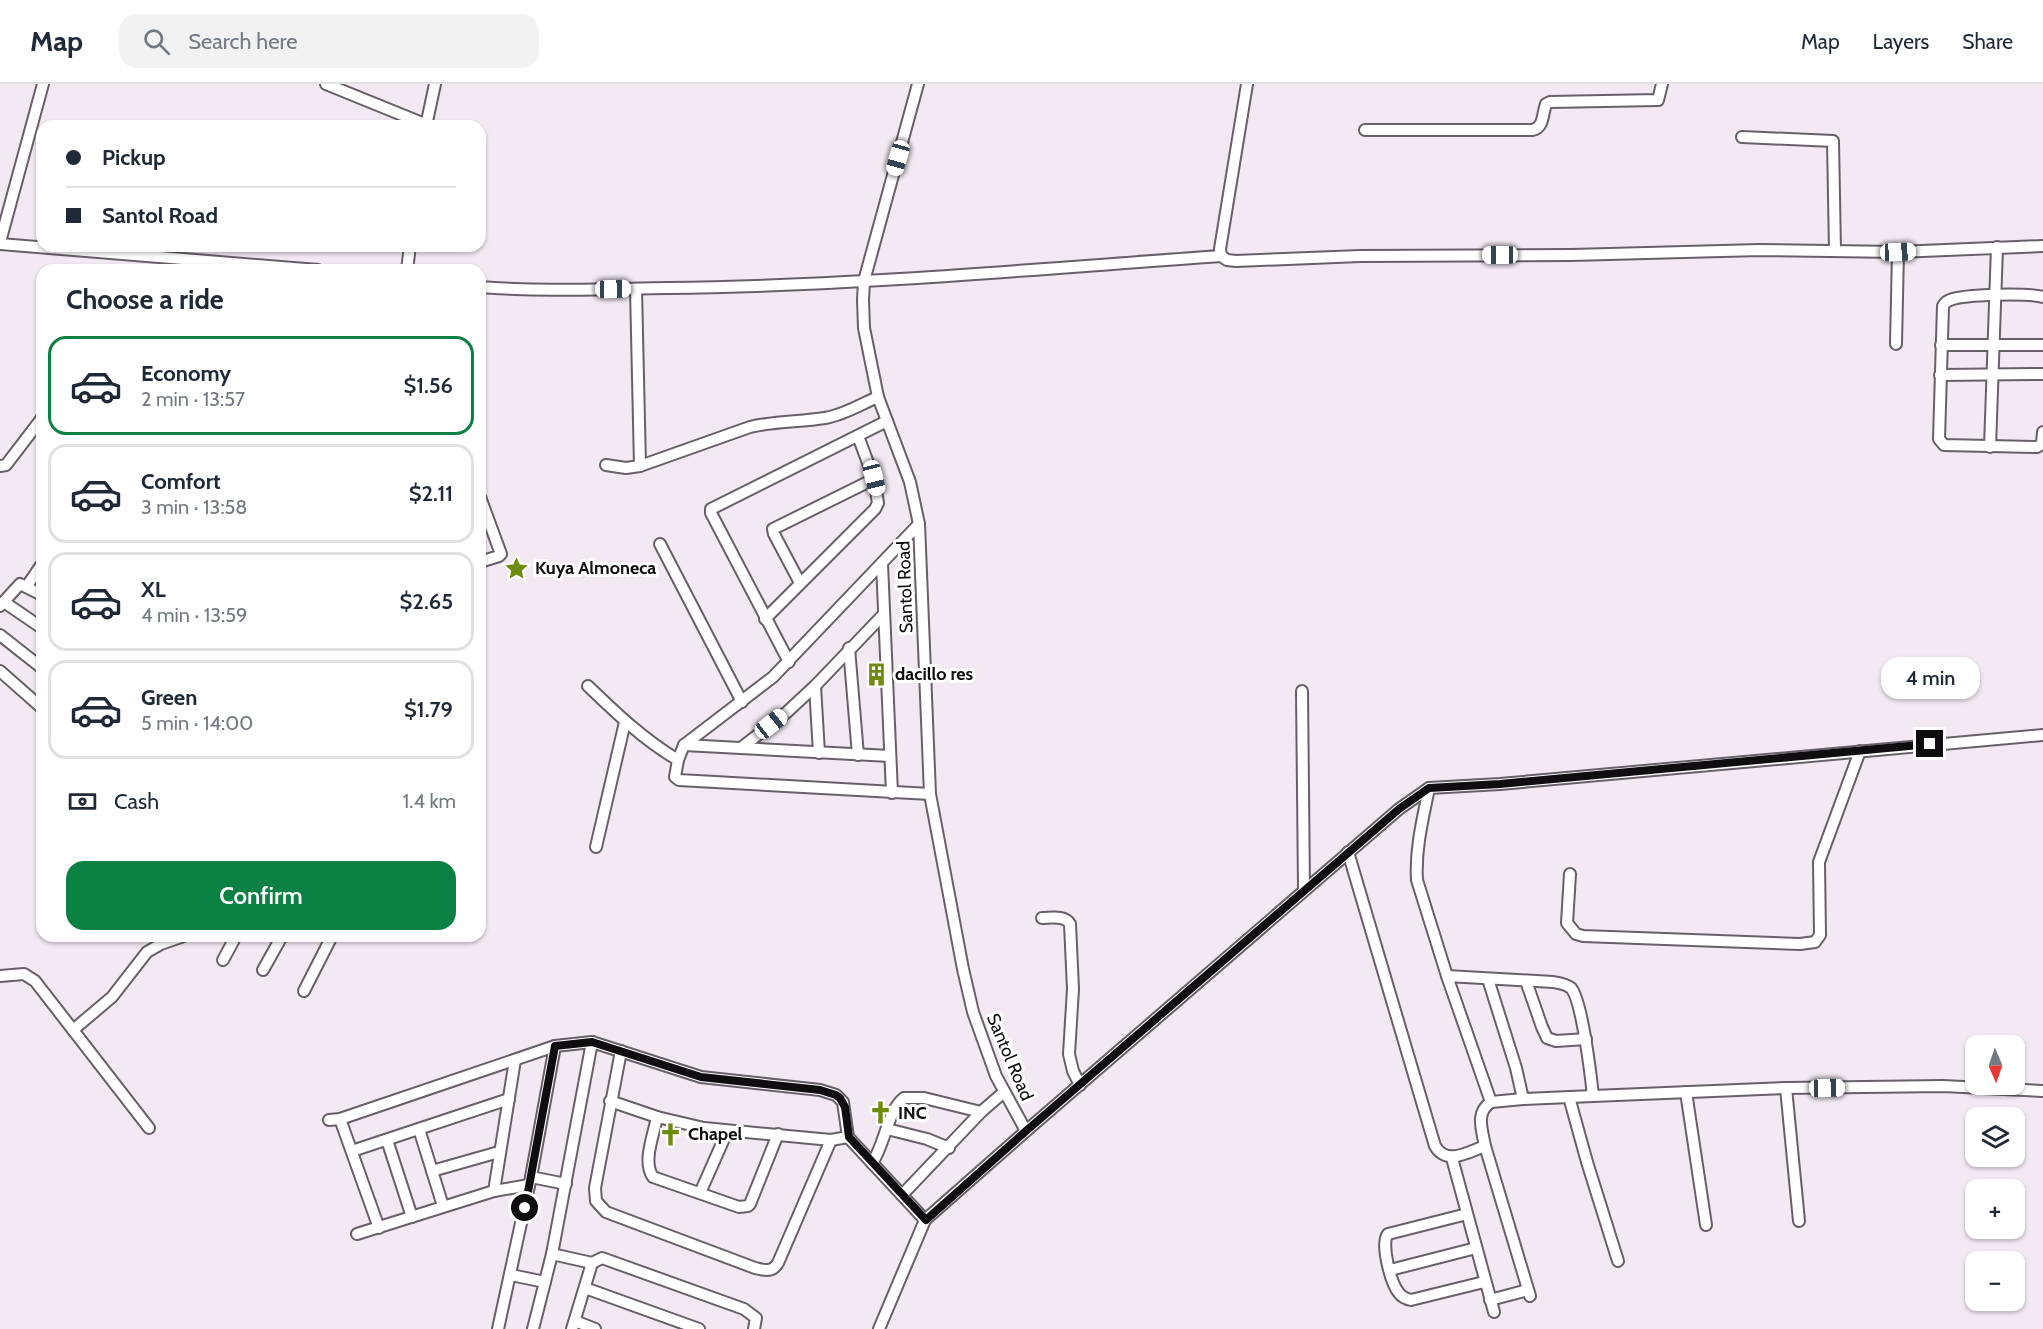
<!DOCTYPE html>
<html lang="en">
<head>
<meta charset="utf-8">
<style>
	:root { --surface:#fff; --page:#f2f2f3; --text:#1f2937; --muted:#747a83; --line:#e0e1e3; --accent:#0b8043 }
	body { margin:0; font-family:Cabin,sans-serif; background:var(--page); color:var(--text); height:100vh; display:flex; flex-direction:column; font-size:22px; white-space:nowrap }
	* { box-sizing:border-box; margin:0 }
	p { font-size:20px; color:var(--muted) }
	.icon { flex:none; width:33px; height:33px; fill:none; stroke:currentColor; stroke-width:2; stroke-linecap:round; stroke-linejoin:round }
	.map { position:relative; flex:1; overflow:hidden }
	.drawer { position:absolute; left:36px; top:180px; width:450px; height:678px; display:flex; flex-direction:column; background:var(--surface); border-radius:18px; box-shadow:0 2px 4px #0004 }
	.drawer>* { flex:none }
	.guide { position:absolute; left:36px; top:36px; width:450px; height:132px; border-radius:18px; box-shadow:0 2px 4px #0004; display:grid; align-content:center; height:132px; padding:0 30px; background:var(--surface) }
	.needle { width:39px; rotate:178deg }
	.tools { position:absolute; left:1965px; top:951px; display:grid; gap:12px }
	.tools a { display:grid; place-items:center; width:60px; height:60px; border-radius:12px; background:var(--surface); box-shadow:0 2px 4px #0004; font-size:30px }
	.end { position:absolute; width:27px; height:27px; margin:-14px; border:8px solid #0f0d10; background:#fff; box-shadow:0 0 0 3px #fff }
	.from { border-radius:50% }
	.bubble { position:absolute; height:42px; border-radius:18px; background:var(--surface); box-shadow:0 2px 4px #0004; font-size:20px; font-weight:600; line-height:42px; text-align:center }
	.car { position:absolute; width:18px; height:36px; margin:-18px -9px; border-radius:8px; box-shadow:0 0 4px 2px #0007; background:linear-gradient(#fff 24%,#345 0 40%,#fff 0 76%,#345 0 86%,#fff 0) }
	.guide b { display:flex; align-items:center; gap:21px; height:57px; font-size:22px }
	.guide b+b { border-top:2px solid var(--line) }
	.guide i { width:15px; height:15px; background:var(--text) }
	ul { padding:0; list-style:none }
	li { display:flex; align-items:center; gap:18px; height:99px; margin:0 12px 9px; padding:0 18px; border:3px solid var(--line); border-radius:18px }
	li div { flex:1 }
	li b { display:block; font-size:22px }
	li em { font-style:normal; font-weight:600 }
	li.selected { border-color:var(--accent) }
	li>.icon { width:54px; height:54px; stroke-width:1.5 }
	h2 { padding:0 30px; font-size:27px; line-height:72px }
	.pay { display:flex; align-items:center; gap:15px; height:66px; padding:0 30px; font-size:22px }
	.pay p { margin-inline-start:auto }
	.action { display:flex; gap:12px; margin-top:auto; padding:12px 30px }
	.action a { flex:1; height:69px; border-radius:18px; background:var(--accent); color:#fff; font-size:24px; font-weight:600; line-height:69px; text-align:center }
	header { display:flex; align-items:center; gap:36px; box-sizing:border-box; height:84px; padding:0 30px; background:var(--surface); border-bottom:2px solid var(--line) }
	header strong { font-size:28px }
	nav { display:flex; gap:33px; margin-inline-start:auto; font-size:21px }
	.search { width:420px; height:54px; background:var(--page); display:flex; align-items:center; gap:15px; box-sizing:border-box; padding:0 21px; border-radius:18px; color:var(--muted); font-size:22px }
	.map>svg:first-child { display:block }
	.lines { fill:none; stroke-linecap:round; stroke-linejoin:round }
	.minor-casing { stroke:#686068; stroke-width:14 }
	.minor { stroke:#fff; stroke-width:10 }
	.route { stroke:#0f0d10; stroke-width:8 }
	.labels { text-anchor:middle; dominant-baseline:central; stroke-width:6; stroke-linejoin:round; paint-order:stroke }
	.poi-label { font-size:18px; font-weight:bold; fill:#0f0d10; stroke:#fff; text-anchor:start }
	.street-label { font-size:18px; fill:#0f0d10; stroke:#fff }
</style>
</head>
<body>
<header>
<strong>Map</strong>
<div class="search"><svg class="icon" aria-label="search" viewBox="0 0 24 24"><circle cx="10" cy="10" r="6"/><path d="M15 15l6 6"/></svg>Search here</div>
<nav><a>Map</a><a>Layers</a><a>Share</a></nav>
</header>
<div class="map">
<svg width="2043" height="1245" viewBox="0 0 2043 1245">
	<rect width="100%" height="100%" fill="#f2e9f3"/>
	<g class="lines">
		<defs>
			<g id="minor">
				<polyline points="326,0 427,41"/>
				<polyline points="918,0 864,197 863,216 864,244 878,313 910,398 919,440 930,710 963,885 973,928 996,992 1026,1047"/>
				<polyline points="1247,0 1220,165 1221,172 1227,176 1236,177 1360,172 1571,171 1760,166 1898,168 2043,162"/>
				<polyline points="426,42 435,0"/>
				<path d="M1365 46H1532C1544 44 1542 31 1546 20L1550 18 1658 16 1662 0"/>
				<polyline points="1742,53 1833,57 1835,167"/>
				<polyline points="0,158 43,0"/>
				<polyline points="0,160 318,186"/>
				<polyline points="407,186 410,162"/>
				<path d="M480 203C542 208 605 205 667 204 852 202 1037 185 1221 172"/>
				<polyline points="636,205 640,382"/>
				<path d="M2043 213C2027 209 1965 210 1950 216 1945 218 1946 218 1943 222L1939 355 1944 361 2037 363 2042 360 2043 348"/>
				<polyline points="1896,260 1898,168"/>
				<polyline points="1941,261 2043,261"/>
				<polyline points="1940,291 2043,290"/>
				<polyline points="1990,363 1997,163"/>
				<path d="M606 381 626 384 640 382 750 343C775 337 800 338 825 334 844 331 861 320 878 313"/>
				<polyline points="0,382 6,381 42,334"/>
				<polyline points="480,413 501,470 499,472 480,478"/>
				<polyline points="919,440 773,593 684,661 678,676 675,693 679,696 930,710"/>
				<polyline points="660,460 742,618"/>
				<polyline points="882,480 892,709"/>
				<polyline points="800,499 774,450 773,445 874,395"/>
				<polyline points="27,502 42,480"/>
				<polyline points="4,518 42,544"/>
				<polyline points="0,522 20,500 42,511"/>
				<polyline points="765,535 875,425 878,419 874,395 858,352"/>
				<polyline points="0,551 42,584"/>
				<polyline points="849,564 858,671"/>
				<polyline points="789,578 711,429 711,425 887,337"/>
				<polyline points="0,587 42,624"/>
				<path d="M588 602C616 629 644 656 678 676"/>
				<polyline points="815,602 819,669"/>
				<polyline points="1302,607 1304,805"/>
				<polyline points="684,661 890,672"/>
				<polyline points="741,664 787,628 815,602 883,531"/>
				<polyline points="596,763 625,638"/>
				<path d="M1348 768 1435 1062C1447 1082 1468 1068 1485 1062 1482 1045 1475 1029 1491 1018L1447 892 1417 796C1415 765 1423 734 1429 704"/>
				<polyline points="1570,790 1567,839 1576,850 1583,852 1800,860 1815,858 1820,851 1819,778 1860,667"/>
				<path d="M1042 834C1051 834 1065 831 1070 840L1073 905 1069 970 1073 987 1080 1001"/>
				<polyline points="223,876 236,852"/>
				<polyline points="263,886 282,852"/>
				<polyline points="0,892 24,890 35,897 149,1044"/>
				<path d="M1447 892 1553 898C1559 899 1566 900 1571 904 1582 916 1591 993 1593 1012L1786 1004 1943 1002 2043 1007"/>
				<polyline points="1488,895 1516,984 1523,1015 1593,1012"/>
				<polyline points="1526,897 1542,943 1547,954 1556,957 1586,955"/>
				<polyline points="304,907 332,852"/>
				<polyline points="73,946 112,913 147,868 161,860 184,852"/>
				<path d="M621 967 595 1104 596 1117 606 1128 755 1184C764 1186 772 1189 778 1179L831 1056"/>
				<polyline points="1786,1004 1799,1137"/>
				<polyline points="1686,1008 1706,1141"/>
				<polyline points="1569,1013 1587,1078 1618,1177"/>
				<polyline points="610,1017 657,1033 704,1044 831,1056 848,1053"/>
				<polyline points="1491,1018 1523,1015"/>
				<path d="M657 1033C654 1050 642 1078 653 1093L739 1123 748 1122 750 1120 778 1050"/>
				<polyline points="340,1035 379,1144"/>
				<polyline points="329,1036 340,1035 555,962 592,958 701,993 820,1006 836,1011 843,1018 848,1053 925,1136"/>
				<polyline points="419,1045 443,1122"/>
				<polyline points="887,1045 927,1055 949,1064"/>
				<polyline points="387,1056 412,1133"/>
				<polyline points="1485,1062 1530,1212"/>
				<polyline points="352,1067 509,1015"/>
				<polyline points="1452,1074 1494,1228"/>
				<path d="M872 1079C885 1061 887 1027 904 1014H924L981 1028"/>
				<polyline points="432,1087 499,1068"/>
				<polyline points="531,1093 566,1100"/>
				<polyline points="494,1107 515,976"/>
				<polyline points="700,1109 727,1048"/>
				<polyline points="902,1111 981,1028 1004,1008"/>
				<path d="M1467 1130 1388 1150C1380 1159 1391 1200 1399 1209 1402 1213 1406 1215 1411 1216L1484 1198"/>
				<polyline points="357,1150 494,1107 529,1101"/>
				<polyline points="552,1170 592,1179"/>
				<polyline points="1390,1186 1476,1164"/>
				<polyline points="511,1191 545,1198"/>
				<polyline points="585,1204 699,1245"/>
				<polyline points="1490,1216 1528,1206"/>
				<polyline points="575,1237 595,1245"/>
				<polyline points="498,1245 531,1093 555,962"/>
				<polyline points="533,1245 552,1170 592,958"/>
				<polyline points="572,1245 592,1179 602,1174 744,1225 756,1234 754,1245"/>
				<polyline points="879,1245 925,1136 1026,1047 1399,725 1429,704 1500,700 2043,651"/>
			</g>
		</defs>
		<use href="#minor" class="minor-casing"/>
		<use href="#minor" class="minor"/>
	</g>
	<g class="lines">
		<polyline class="route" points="525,1124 555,962 592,958 701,993 820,1006 836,1011 840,1014 845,1023 849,1053 926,1136 1026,1047 1399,725 1429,704 1500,700 1930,660"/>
	</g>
	<defs>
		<symbol id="sight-bare" viewBox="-9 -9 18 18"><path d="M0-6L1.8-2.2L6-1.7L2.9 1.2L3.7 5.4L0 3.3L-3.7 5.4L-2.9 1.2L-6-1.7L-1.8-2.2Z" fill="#6e8c0c" stroke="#fff" stroke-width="2.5" paint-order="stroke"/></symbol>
		<symbol id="building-bare" viewBox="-9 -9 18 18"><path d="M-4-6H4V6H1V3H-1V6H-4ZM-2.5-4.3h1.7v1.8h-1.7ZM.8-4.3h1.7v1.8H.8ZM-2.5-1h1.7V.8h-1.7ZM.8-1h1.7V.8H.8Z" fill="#6e8c0c" stroke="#fff" stroke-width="2.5" paint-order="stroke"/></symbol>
		<symbol id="church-bare" viewBox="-9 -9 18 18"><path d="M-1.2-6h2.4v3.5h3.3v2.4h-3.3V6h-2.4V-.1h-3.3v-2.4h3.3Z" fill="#6e8c0c" stroke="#fff" stroke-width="2.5" paint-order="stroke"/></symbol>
	</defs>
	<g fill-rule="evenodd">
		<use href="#sight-bare" x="500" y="468" width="33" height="33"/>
		<use href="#building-bare" x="860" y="574" width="33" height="33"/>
		<use href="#church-bare" x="864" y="1012" width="33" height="33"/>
		<use href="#church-bare" x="654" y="1034" width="33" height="33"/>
	</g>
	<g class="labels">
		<g class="poi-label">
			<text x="535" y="484">Kuya Almoneca</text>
			<text x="895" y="590">dacillo res</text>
			<text x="898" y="1029">INC</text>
			<text x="688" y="1050">Chapel</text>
		</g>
		<g class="street-label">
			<text transform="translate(905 503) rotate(-92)">Santol Road</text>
			<text transform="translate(1010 973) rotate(67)">Santol Road</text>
		</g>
	</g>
</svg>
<div class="tools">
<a><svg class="needle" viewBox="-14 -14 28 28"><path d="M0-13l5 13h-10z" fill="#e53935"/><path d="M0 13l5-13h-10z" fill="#747a83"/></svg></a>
<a><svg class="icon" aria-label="layers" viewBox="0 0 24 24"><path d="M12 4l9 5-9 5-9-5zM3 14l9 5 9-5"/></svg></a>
<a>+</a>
<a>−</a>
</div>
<i class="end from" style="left:525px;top:1124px"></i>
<i class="end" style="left:1930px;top:660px"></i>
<div class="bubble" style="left:1881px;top:573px;width:99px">4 min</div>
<i class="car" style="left:898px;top:74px;rotate:196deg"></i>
<i class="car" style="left:1898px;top:168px;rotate:87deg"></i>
<i class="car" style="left:1500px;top:171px;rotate:270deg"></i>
<i class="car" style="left:613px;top:205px;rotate:89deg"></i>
<i class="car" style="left:874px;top:394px;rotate:166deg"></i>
<i class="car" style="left:771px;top:640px;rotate:52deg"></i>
<i class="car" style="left:1827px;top:1004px;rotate:89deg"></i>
<div class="guide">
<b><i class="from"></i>Pickup</b>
<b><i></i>Santol Road</b>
</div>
<section class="drawer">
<h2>Choose a ride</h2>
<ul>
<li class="selected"><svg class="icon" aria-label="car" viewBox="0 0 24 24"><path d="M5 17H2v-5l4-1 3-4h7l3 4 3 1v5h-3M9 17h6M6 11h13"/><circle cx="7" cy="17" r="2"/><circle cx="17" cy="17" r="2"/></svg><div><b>Economy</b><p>2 min · 13:57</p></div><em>$1.56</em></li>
<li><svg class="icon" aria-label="car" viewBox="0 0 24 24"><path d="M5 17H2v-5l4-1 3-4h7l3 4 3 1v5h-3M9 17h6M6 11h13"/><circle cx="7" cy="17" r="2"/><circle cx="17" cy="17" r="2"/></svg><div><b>Comfort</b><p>3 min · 13:58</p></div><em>$2.11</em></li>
<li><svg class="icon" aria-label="car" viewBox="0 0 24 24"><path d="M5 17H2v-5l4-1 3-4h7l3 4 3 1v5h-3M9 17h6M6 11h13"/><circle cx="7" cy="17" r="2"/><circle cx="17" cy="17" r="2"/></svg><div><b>XL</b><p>4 min · 13:59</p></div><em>$2.65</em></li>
<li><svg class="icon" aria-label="car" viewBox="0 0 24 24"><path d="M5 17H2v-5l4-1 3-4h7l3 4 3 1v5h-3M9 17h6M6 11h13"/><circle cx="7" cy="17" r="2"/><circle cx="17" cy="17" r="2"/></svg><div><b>Green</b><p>5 min · 14:00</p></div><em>$1.79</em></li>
</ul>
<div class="pay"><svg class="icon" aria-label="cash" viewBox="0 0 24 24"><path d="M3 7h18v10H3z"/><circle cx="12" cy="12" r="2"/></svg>Cash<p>1.4 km</p></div>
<div class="action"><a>Confirm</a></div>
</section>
</div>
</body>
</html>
